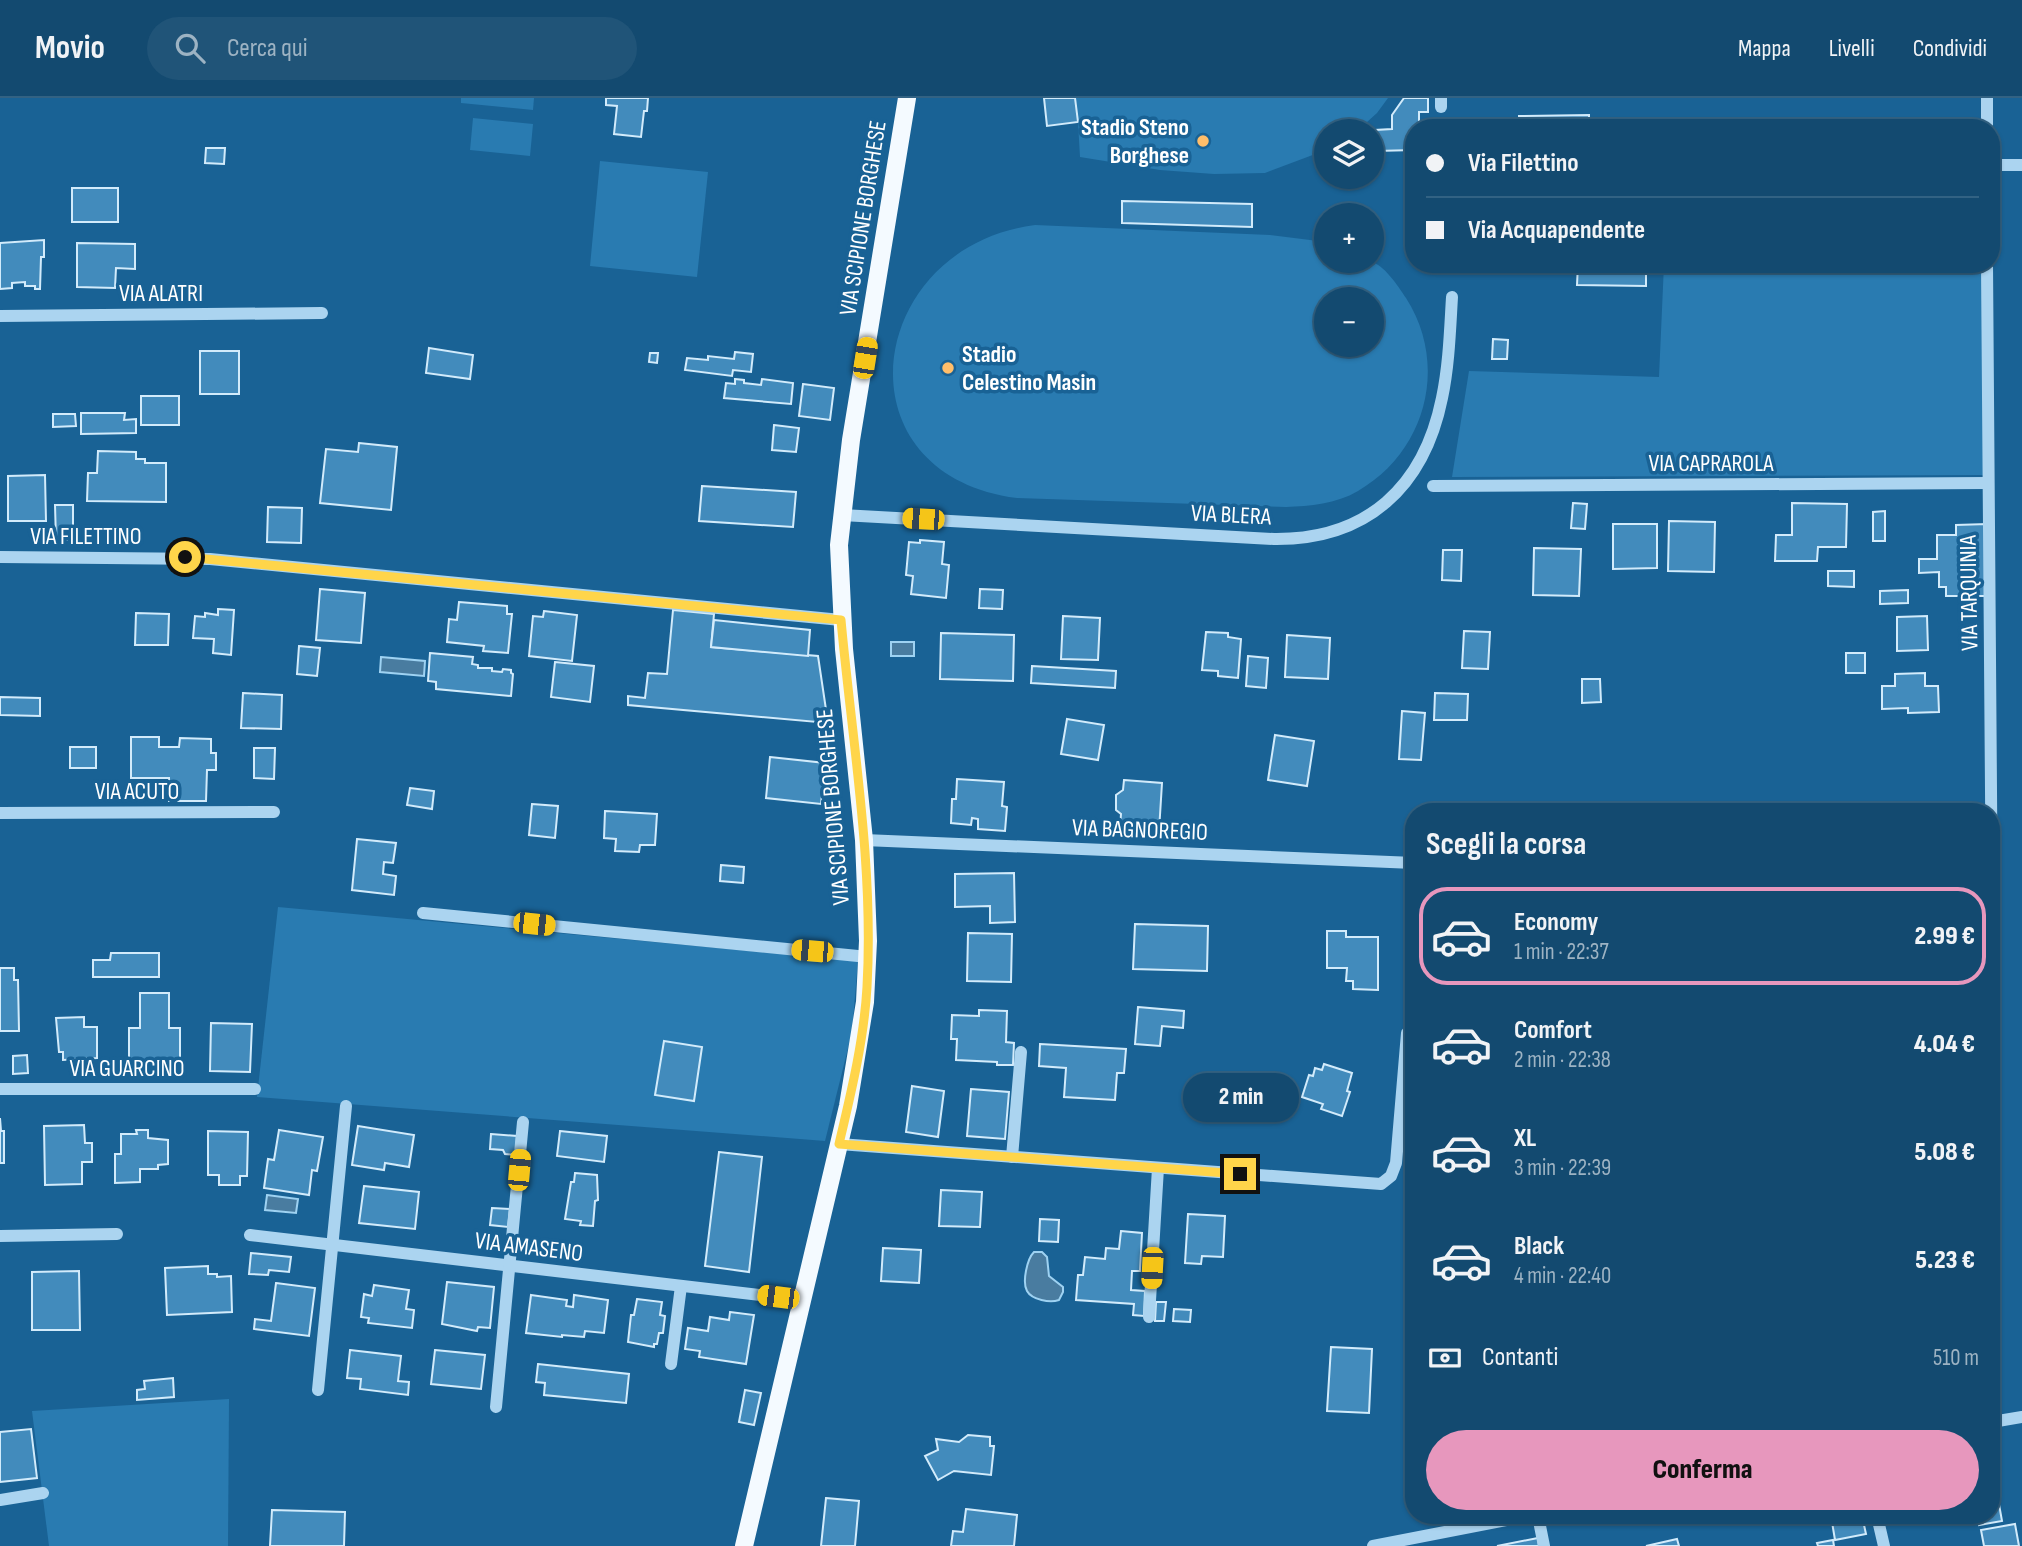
<!DOCTYPE html>
<html lang="it">
<head>
<meta charset="utf-8">
<style>
	:root { --surface:#134a70; --page:#205478; --text:#f1f3f6; --muted:#9db3c3; --line:#326283; --accent:#e797bd }
	body { margin:0; font-family:"Sofia Sans Condensed",sans-serif; background:var(--page); color:var(--text); height:100vh; display:flex; flex-direction:column; font-size:26px; white-space:nowrap }
	* { box-sizing:border-box; margin:0 }
	p { font-size:23px; color:var(--muted) }
	.icon { flex:none; width:38px; height:38px; fill:none; stroke:currentColor; stroke-width:2; stroke-linecap:round; stroke-linejoin:round }
	.map { position:relative; flex:1; overflow:hidden }
	.sheet { position:absolute; left:1405px; top:705px; width:595px; height:721px; display:flex; flex-direction:column; background:var(--surface); border-radius:28px; box-shadow:0 2px 5px #0004,0 0 0 2px var(--line) }
	.sheet>* { flex:none }
	.guide { position:absolute; left:1405px; top:21px; width:595px; height:154px; border-radius:28px; box-shadow:0 2px 5px #0004,0 0 0 2px var(--line); display:grid; align-content:center; height:154px; padding:0 21px; background:var(--surface) }
	.controls { position:absolute; left:1314px; top:21px; display:grid; gap:14px }
	.controls a { display:grid; place-items:center; width:70px; height:70px; border-radius:50%; background:var(--surface); box-shadow:0 2px 5px #0004,0 0 0 2px var(--line); font-size:35px }
	.end { position:absolute; width:32px; height:32px; margin:-16px; border:9px solid #ffd54a; background:#111; box-shadow:0 0 0 4px #111 }
	.from { border-radius:50% }
	.bubble { position:absolute; height:49px; border-radius:24px; background:var(--surface); box-shadow:0 2px 5px #0004,0 0 0 2px var(--line); font-size:23px; font-weight:800; line-height:49px; text-align:center }
	.car { position:absolute; width:21px; height:42px; margin:-21px -10px; border-radius:9px; box-shadow:0 0 5px 2px #0007; background:linear-gradient(#f5c518 24%,#345 0 40%,#f5c518 0 76%,#345 0 86%,#f5c518 0) }
	.guide b { display:flex; align-items:center; gap:24px; height:66px; font-size:26px }
	.guide b+b { border-top:2px solid var(--line) }
	.guide i { width:18px; height:18px; background:var(--text) }
	ul { padding:0; list-style:none }
	li { display:flex; align-items:center; gap:21px; height:98px; margin:0 14px 10px; padding:0 7px; border:4px solid transparent; border-radius:28px }
	li div { flex:1 }
	li b { display:block; font-size:26px }
	li em { font-style:normal; font-weight:800 }
	li.on { border-color:var(--accent) }
	li>.icon { width:63px; height:63px; stroke-width:1.5 }
	h2 { padding:0 21px; font-size:32px; line-height:84px }
	.pay { display:flex; align-items:center; gap:18px; height:77px; padding:0 21px; font-size:26px }
	.pay p { margin-inline-start:auto }
	.action { display:flex; gap:14px; margin-top:auto; padding:14px 21px }
	.action a { flex:1; height:80px; border-radius:42px; background:var(--accent); color:#111; font-size:28px; font-weight:800; line-height:80px; text-align:center }
	header { display:flex; align-items:center; gap:42px; box-sizing:border-box; height:98px; padding:0 35px; background:var(--surface); border-bottom:2px solid var(--line) }
	header strong { font-size:33px }
	nav { display:flex; gap:38px; margin-inline-start:auto; font-size:24px }
	.search { width:490px; height:63px; background:var(--page); display:flex; align-items:center; gap:18px; box-sizing:border-box; padding:0 24px; border-radius:38px; color:var(--muted); font-size:26px }
	.map>svg:first-child { display:block }
	.green { fill:#297bb1; fill-rule:evenodd }
	.water { fill:#497ca0; stroke:#9ed2f2; stroke-width:2 }
	.building { fill:#428bbc; stroke:#d2ebfb; stroke-width:2 }
	.lines { fill:none; stroke-linecap:round; stroke-linejoin:round }
	.minor { stroke:#abd4f0; stroke-width:12 }
	.major { stroke:#f4faff; stroke-width:18 }
	.route { stroke:#ffd54a; stroke-width:9 }
	.poi-dot { fill:#ffbe6a; stroke:#196295; stroke-width:2.5 }
	.labels { text-anchor:middle; dominant-baseline:central; stroke-width:7; stroke-linejoin:round; paint-order:stroke }
	.poi-label { font-size:24px; font-weight:bold; fill:#fff; stroke:#196295; text-anchor:end }
	.street-label { font-size:24px; fill:#fff; stroke:#196295 }
</style>
</head>
<body>
<header>
<strong>Movio</strong>
<div class="search"><svg class="icon" aria-label="search" viewBox="0 0 24 24"><circle cx="10" cy="10" r="6"/><path d="M15 15l6 6"/></svg>Cerca qui</div>
<nav><a>Mappa</a><a>Livelli</a><a>Condividi</a></nav>
</header>
<div class="map">
<svg width="2022" height="1448" viewBox="0 0 2022 1448">
	<rect width="100%" height="100%" fill="#196295"/>
	<g class="green">
		<polygon points="461,0 534,0 533,12 461,5"/>
		<polygon points="1044,0 1388,0 1377,15 1357,33 1326,33 1326,52 1265,75 1214,76 1160,72 1080,59 1078,24 1047,28"/>
		<polygon points="473,20 533,26 530,58 470,52"/>
		<polygon points="600,63 708,74 697,179 590,168"/>
		<path d="M1035 127 1270 137 1326 144V163C1339 163 1357 160 1369 163 1384 166 1398 188 1406 200 1449 267 1426 354 1358 393 1336 406 1310 408 1286 409L1017 400C834 376 865 149 1035 127ZM1326 201H1372V247H1326Z"/>
		<polygon points="1664,166 1983,166 1984,377 1452,379 1469,273 1659,279"/>
		<polygon points="278,809 858,863 852,934 825,1043 257,999"/>
		<polygon points="229,1301 228,1448 49,1448 32,1313"/>
	</g>
	<g class="water">
		<rect x="891" y="544" width="23" height="14"/>
		<polygon points="381,559 425,563 424,578 380,574"/>
		<polygon points="267,1097 298,1101 296,1115 265,1112"/>
		<path d="M1034 1154H1042L1047 1159 1049 1178 1063 1189V1194L1059 1202C1050 1205 1032 1202 1027 1193 1022 1184 1027 1161 1034 1154Z"/>
	</g>
	<g class="building">
		<polygon points="606,0 648,0 647,13 644,13 641,39 614,36 617,8 606,7"/>
		<polygon points="1044,0 1075,0 1078,24 1047,28"/>
		<polygon points="1404,0 1428,0 1428,14 1419,14 1419,30 1414,30 1414,52 1376,53 1375,32 1392,31 1392,17"/>
		<polygon points="1589,17 1589,26 1596,26 1596,30 1519,30 1519,18"/>
		<polygon points="206,50 225,50 224,66 205,65"/>
		<rect x="72" y="90" width="46" height="34"/>
		<polygon points="1122,103 1252,106 1252,129 1122,125"/>
		<polygon points="44,142 44,159 41,159 40,191 35,191 35,188 25,188 25,184 12,185 12,190 0,191 0,145"/>
		<polygon points="77,145 135,146 135,171 116,170 115,190 77,189"/>
		<polygon points="1578,166 1646,166 1646,188 1577,187"/>
		<polygon points="1493,241 1508,242 1507,261 1492,261"/>
		<polygon points="429,250 473,257 470,281 426,275"/>
		<rect x="200" y="253" width="39" height="43"/>
		<polygon points="735,254 753,256 751,274 733,272 732,278 685,272 687,260 708,262 708,258 734,261"/>
		<polygon points="650,255 658,255 657,265 649,264"/>
		<polygon points="735,281 744,282 744,285 761,287 762,281 793,285 791,306 724,300 726,285 735,286"/>
		<polygon points="803,286 834,290 830,322 799,318"/>
		<rect x="141" y="298" width="38" height="29"/>
		<polygon points="81,315 125,315 124,322 136,321 136,335 81,336"/>
		<polygon points="53,316 75,316 76,328 53,329"/>
		<polygon points="774,327 799,330 796,354 772,352"/>
		<polygon points="359,345 397,349 391,412 320,405 326,351 358,354"/>
		<polygon points="98,353 136,354 136,361 145,361 145,365 166,365 166,404 87,403 88,375 97,375"/>
		<polygon points="45,377 46,423 8,423 8,378"/>
		<polygon points="702,388 796,394 793,429 699,423"/>
		<polygon points="1573,405 1587,406 1585,431 1571,430"/>
		<polygon points="1792,405 1847,406 1846,449 1818,449 1817,463 1775,463 1776,437 1792,437"/>
		<polygon points="55,407 73,407 73,442 56,442"/>
		<polygon points="268,409 302,410 301,445 267,444"/>
		<polygon points="1885,413 1885,443 1873,443 1873,414"/>
		<polygon points="1669,423 1715,424 1714,474 1668,473"/>
		<polygon points="1613,426 1657,426 1657,470 1613,471"/>
		<polygon points="1987,426 1988,498 1946,498 1946,489 1939,489 1939,474 1919,475 1919,461 1937,461 1937,437 1956,437 1956,427"/>
		<polygon points="920,442 944,444 942,466 949,467 946,500 911,496 913,478 906,477 909,444 920,445"/>
		<polygon points="1534,450 1581,451 1579,498 1533,497"/>
		<polygon points="1443,452 1462,452 1461,483 1442,482"/>
		<polygon points="1828,473 1854,473 1854,489 1828,488"/>
		<polygon points="320,491 365,495 361,545 316,542"/>
		<polygon points="980,491 1003,492 1002,511 979,510"/>
		<polygon points="1908,492 1908,505 1880,506 1880,493"/>
		<polygon points="459,504 507,508 507,516 512,516 508,555 483,553 484,548 447,544 449,521 457,522"/>
		<polygon points="218,511 234,512 231,557 213,555 214,541 193,540 195,518 205,519 205,515 218,517"/>
		<polygon points="673,512 714,516 711,549 818,558 828,625 628,607 628,598 645,600 648,575 667,576"/>
		<polygon points="544,513 577,517 572,563 529,558 533,518 543,519"/>
		<polygon points="136,515 169,516 168,547 135,547"/>
		<polygon points="1063,518 1100,520 1098,562 1061,561"/>
		<polygon points="1927,518 1928,552 1897,553 1897,519"/>
		<polygon points="714,522 810,532 808,558 711,549"/>
		<polygon points="1464,533 1490,534 1488,571 1462,570"/>
		<polygon points="1206,534 1228,535 1228,539 1241,541 1238,580 1218,578 1218,573 1202,572"/>
		<polygon points="941,535 1014,537 1013,583 940,581"/>
		<polygon points="1287,537 1330,540 1328,581 1285,579"/>
		<polygon points="299,548 320,550 317,578 297,576"/>
		<polygon points="430,555 473,559 472,566 478,567 478,570 492,570 492,573 502,574 503,571 511,572 511,575 513,576 511,598 436,591 436,584 428,583"/>
		<rect x="1846" y="555" width="19" height="20"/>
		<polygon points="1248,558 1268,560 1266,590 1246,588"/>
		<polygon points="555,564 594,568 590,604 551,599"/>
		<polygon points="1032,568 1116,573 1115,590 1031,585"/>
		<polygon points="1925,575 1925,588 1938,588 1939,614 1908,615 1908,610 1882,611 1882,588 1895,588 1895,576"/>
		<polygon points="1582,581 1600,581 1601,604 1582,605"/>
		<polygon points="243,595 282,597 281,631 241,630"/>
		<polygon points="1435,595 1468,596 1467,622 1434,622"/>
		<polygon points="0,599 40,600 40,618 0,617"/>
		<polygon points="1402,613 1425,615 1421,662 1399,661"/>
		<polygon points="1067,621 1104,627 1098,662 1061,656"/>
		<polygon points="1275,637 1314,643 1307,688 1268,682"/>
		<polygon points="131,639 159,639 159,649 179,649 180,640 211,641 211,655 216,655 216,672 207,672 206,703 169,703 169,680 131,680"/>
		<rect x="70" y="649" width="26" height="21"/>
		<polygon points="254,650 275,650 274,681 254,680"/>
		<polygon points="770,659 825,665 821,706 766,700"/>
		<polygon points="957,681 1004,684 1002,708 1007,709 1005,733 978,731 978,721 972,720 971,727 951,725 952,701 956,701"/>
		<polygon points="1124,682 1162,685 1159,733 1120,730 1121,716 1116,712 1116,697 1123,692"/>
		<polygon points="410,690 434,693 432,711 407,707"/>
		<polygon points="532,706 558,708 555,740 529,737"/>
		<polygon points="605,713 657,716 655,747 640,747 639,754 615,753 616,741 604,740"/>
		<polygon points="357,741 396,745 393,765 384,764 383,776 396,778 394,797 352,792"/>
		<polygon points="721,767 744,769 743,785 720,783"/>
		<polygon points="1014,775 1015,824 990,825 990,808 955,809 955,776"/>
		<polygon points="1135,826 1208,828 1207,873 1133,871"/>
		<polygon points="1327,833 1346,833 1346,839 1378,839 1378,892 1353,891 1353,883 1346,883 1347,870 1327,870"/>
		<polygon points="968,835 1012,836 1011,884 967,883"/>
		<polygon points="111,855 159,855 159,879 93,879 93,862 110,862"/>
		<polygon points="0,870 14,870 14,882 18,882 19,933 0,933"/>
		<polygon points="140,895 169,895 169,930 180,930 180,974 129,974 129,930 140,930"/>
		<polygon points="1138,909 1184,913 1183,930 1162,928 1160,948 1135,946"/>
		<polygon points="979,912 1007,913 1006,944 1014,945 1013,967 997,967 997,964 956,962 957,941 951,941 952,917 979,918"/>
		<polygon points="84,919 84,929 97,929 97,960 63,962 63,954 59,954 56,920"/>
		<polygon points="211,925 252,926 250,974 210,973"/>
		<polygon points="664,943 702,949 694,1003 655,997"/>
		<polygon points="1040,946 1126,951 1124,975 1117,975 1115,1002 1064,999 1066,970 1039,968"/>
		<polygon points="27,957 28,975 13,976 13,958"/>
		<polygon points="1324,966 1352,975 1347,993 1350,994 1342,1018 1321,1011 1323,1006 1302,999 1309,977 1313,978 1315,970 1322,972"/>
		<polygon points="912,988 944,993 938,1039 906,1034"/>
		<polygon points="971,991 1009,994 1005,1041 967,1038"/>
		<polygon points="0,1020 1,1033 4,1033 4,1065 0,1065"/>
		<polygon points="84,1027 85,1045 92,1045 92,1064 82,1064 82,1086 45,1087 44,1028"/>
		<polygon points="358,1028 414,1037 409,1069 385,1065 384,1072 352,1067"/>
		<polygon points="136,1032 148,1032 148,1040 168,1042 168,1066 158,1067 158,1071 140,1071 140,1084 115,1085 115,1056 121,1056 121,1036 137,1036"/>
		<polygon points="279,1032 323,1039 317,1073 312,1072 309,1097 264,1090 268,1061 274,1062"/>
		<polygon points="208,1033 248,1034 247,1078 240,1078 240,1087 219,1087 219,1077 208,1077"/>
		<polygon points="560,1033 607,1038 604,1064 557,1058"/>
		<polygon points="491,1036 517,1038 516,1057 505,1056 503,1052 490,1051"/>
		<polygon points="719,1054 762,1059 749,1174 705,1168"/>
		<polygon points="575,1075 597,1077 598,1102 595,1103 593,1128 580,1127 581,1123 565,1121 571,1084 574,1084"/>
		<polygon points="364,1088 419,1094 415,1131 359,1125"/>
		<polygon points="941,1092 982,1094 980,1129 939,1128"/>
		<polygon points="492,1110 510,1111 508,1129 490,1127"/>
		<polygon points="1188,1116 1225,1118 1223,1159 1202,1158 1201,1166 1185,1165"/>
		<polygon points="1040,1121 1059,1122 1058,1144 1039,1143"/>
		<polygon points="1121,1133 1142,1135 1140,1173 1132,1173 1131,1192 1145,1193 1144,1218 1133,1217 1134,1206 1076,1202 1078,1177 1083,1177 1085,1159 1105,1161 1106,1150 1119,1151"/>
		<polygon points="883,1150 921,1152 919,1185 881,1183"/>
		<polygon points="251,1155 291,1159 289,1174 269,1172 268,1177 249,1176"/>
		<polygon points="208,1168 208,1176 217,1176 217,1179 231,1178 232,1214 167,1217 165,1170"/>
		<polygon points="79,1173 80,1232 32,1232 32,1174"/>
		<polygon points="447,1184 494,1189 490,1230 478,1229 477,1233 442,1226"/>
		<polygon points="276,1185 315,1190 309,1238 254,1231 255,1221 271,1223"/>
		<polygon points="374,1187 409,1192 406,1211 414,1212 412,1230 368,1225 369,1220 361,1219 364,1196 372,1198"/>
		<polygon points="531,1197 567,1202 566,1208 573,1209 574,1197 608,1202 604,1235 585,1233 584,1239 562,1237 562,1239 526,1235"/>
		<polygon points="637,1201 662,1204 660,1217 665,1218 663,1235 659,1235 657,1246 654,1246 654,1249 628,1244 631,1217 634,1217"/>
		<polygon points="1156,1204 1166,1204 1164,1223 1155,1223"/>
		<polygon points="1174,1211 1191,1212 1190,1224 1173,1223"/>
		<polygon points="730,1214 754,1217 746,1266 699,1259 700,1253 685,1251 688,1230 708,1233 710,1219 729,1222"/>
		<polygon points="1331,1249 1372,1251 1369,1315 1327,1313"/>
		<polygon points="350,1252 401,1258 398,1283 409,1284 408,1297 360,1291 361,1281 347,1280"/>
		<polygon points="435,1252 485,1257 481,1291 431,1286"/>
		<polygon points="538,1266 629,1276 626,1305 544,1297 545,1285 536,1284"/>
		<polygon points="173,1280 174,1299 137,1302 137,1292 145,1291 144,1283"/>
		<polygon points="745,1292 761,1295 754,1327 739,1324"/>
		<polygon points="31,1331 37,1380 0,1384 0,1334"/>
		<polygon points="968,1337 990,1339 990,1348 994,1348 991,1377 954,1373 938,1382 925,1358 938,1352 936,1341 959,1344"/>
		<polygon points="1995,1384 2002,1423 1979,1427 1977,1418 1992,1418 1992,1385"/>
		<polygon points="826,1400 859,1403 855,1448 821,1448"/>
		<polygon points="966,1411 1017,1417 1014,1448 951,1448 953,1433 963,1434"/>
		<polygon points="272,1412 345,1414 344,1448 270,1448"/>
		<polygon points="1831,1418 1862,1418 1866,1436 1835,1442"/>
		<polygon points="2015,1426 2019,1448 1984,1448 1981,1432"/>
		<polygon points="1538,1440 1539,1448 1497,1448"/>
		<polygon points="1677,1441 1679,1448 1646,1448"/>
		<polygon points="1833,1442 1834,1448 1818,1448 1817,1445"/>
	</g>
	<g class="lines">
		<g class="minor">
			<polyline points="1987,0 1987,30"/>
			<polyline points="1441,9 1441,0"/>
			<polyline points="1992,67 2022,67"/>
			<polyline points="1987,166 1992,824"/>
			<polyline points="0,218 322,215"/>
			<polyline points="1433,388 1988,385"/>
			<path d="M842 417 1274 441C1367 442 1424 389 1442 300 1449 267 1450 232 1452 199"/>
			<polyline points="0,459 210,461 841,522"/>
			<polyline points="0,715 274,714"/>
			<polyline points="864,742 1414,765"/>
			<polyline points="423,815 868,859"/>
			<polyline points="0,991 255,991"/>
			<polyline points="839,1046 1381,1086 1391,1078 1396,1065 1407,935"/>
			<polyline points="1012,1059 1021,954"/>
			<polyline points="250,1137 802,1202"/>
			<polyline points="0,1138 117,1136"/>
			<polyline points="1149,1219 1158,1070"/>
			<polyline points="671,1266 681,1188"/>
			<polyline points="318,1292 346,1008"/>
			<polyline points="496,1309 523,1024"/>
			<polyline points="1992,1324 2022,1319"/>
			<polyline points="0,1402 43,1395"/>
			<polyline points="1538,1418 1544,1448"/>
			<polyline points="1877,1418 1884,1448"/>
			<polyline points="1373,1448 1527,1418"/>
		</g>
		<polyline class="major" points="744,1448 848,1008 865,904 868,843 864,742 844,551 839,447 851,342 907,0"/>
	</g>
	<g class="lines">
		<path class="route" d="M185 459 841 522C852 643 874 766 867 889 864 942 851 995 839 1046L1240 1076"/>
	</g>
	<g class="poi-dot">
		<circle cx="1203" cy="43" r="7"/>
		<circle cx="948" cy="270" r="7"/>
	</g>
	<g class="labels">
		<g class="poi-label">
			<text x="1189" y="29">Stadio Steno<tspan x="1189" dy="28">Borghese</tspan></text>
			<text x="962" y="256" text-anchor="start">Stadio<tspan x="962" dy="28">Celestino Masin</tspan></text>
		</g>
		<g class="street-label">
			<text transform="translate(863 120) rotate(-81)">VIA SCIPIONE BORGHESE</text>
			<text x="161" y="195">VIA ALATRI</text>
			<text x="1711" y="365">VIA CAPRAROLA</text>
			<text transform="translate(1231 417) rotate(3)">VIA BLERA</text>
			<text x="86" y="438">VIA FILETTINO</text>
			<text transform="translate(1969 495) rotate(-91)">VIA TARQUINIA</text>
			<text x="137" y="693">VIA ACUTO</text>
			<text transform="translate(833 709) rotate(-95)">VIA SCIPIONE BORGHESE</text>
			<text transform="translate(1140 732) rotate(2)">VIA BAGNOREGIO</text>
			<text x="127" y="970">VIA GUARCINO</text>
			<text transform="translate(529 1149) rotate(7)">VIA AMASENO</text>
		</g>
	</g>
</svg>
<div class="controls">
<a><svg class="icon" aria-label="layers" viewBox="0 0 24 24"><path d="M12 4l9 5-9 5-9-5zM3 14l9 5 9-5"/></svg></a>
<a>+</a>
<a>−</a>
</div>
<i class="end from" style="left:185px;top:459px"></i>
<i class="end" style="left:1240px;top:1076px"></i>
<div class="bubble" style="left:1183px;top:975px;width:116px">2 min</div>
<i class="car" style="left:865px;top:260px;rotate:9deg"></i>
<i class="car" style="left:923px;top:421px;rotate:273deg"></i>
<i class="car" style="left:534px;top:826px;rotate:96deg"></i>
<i class="car" style="left:812px;top:853px;rotate:275deg"></i>
<i class="car" style="left:519px;top:1072px;rotate:5deg"></i>
<i class="car" style="left:1152px;top:1170px;rotate:183deg"></i>
<i class="car" style="left:778px;top:1199px;rotate:277deg"></i>
<div class="guide">
<b><i class="from"></i>Via Filettino</b>
<b><i></i>Via Acquapendente</b>
</div>
<section class="sheet">
<h2>Scegli la corsa</h2>
<ul>
<li class="on"><svg class="icon" aria-label="car" viewBox="0 0 24 24"><path d="M5 17H2v-5l4-1 3-4h7l3 4 3 1v5h-3M9 17h6M6 11h13"/><circle cx="7" cy="17" r="2"/><circle cx="17" cy="17" r="2"/></svg><div><b>Economy</b><p>1 min · 22:37</p></div><em>2.99 €</em></li>
<li><svg class="icon" aria-label="car" viewBox="0 0 24 24"><path d="M5 17H2v-5l4-1 3-4h7l3 4 3 1v5h-3M9 17h6M6 11h13"/><circle cx="7" cy="17" r="2"/><circle cx="17" cy="17" r="2"/></svg><div><b>Comfort</b><p>2 min · 22:38</p></div><em>4.04 €</em></li>
<li><svg class="icon" aria-label="car" viewBox="0 0 24 24"><path d="M5 17H2v-5l4-1 3-4h7l3 4 3 1v5h-3M9 17h6M6 11h13"/><circle cx="7" cy="17" r="2"/><circle cx="17" cy="17" r="2"/></svg><div><b>XL</b><p>3 min · 22:39</p></div><em>5.08 €</em></li>
<li><svg class="icon" aria-label="car" viewBox="0 0 24 24"><path d="M5 17H2v-5l4-1 3-4h7l3 4 3 1v5h-3M9 17h6M6 11h13"/><circle cx="7" cy="17" r="2"/><circle cx="17" cy="17" r="2"/></svg><div><b>Black</b><p>4 min · 22:40</p></div><em>5.23 €</em></li>
</ul>
<div class="pay"><svg class="icon" aria-label="cash" viewBox="0 0 24 24"><path d="M3 7h18v10H3z"/><circle cx="12" cy="12" r="2"/></svg>Contanti<p>510 m</p></div>
<div class="action"><a>Conferma</a></div>
</section>
</div>
</body>
</html>
